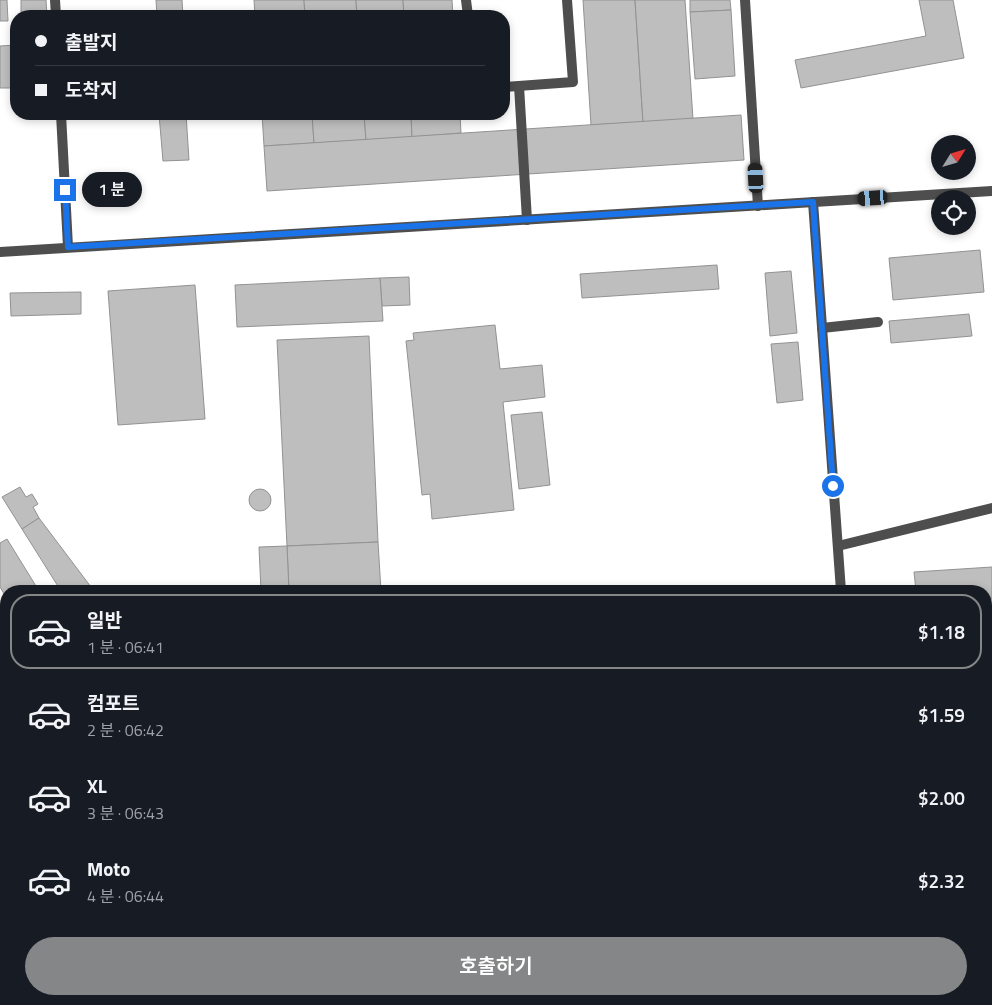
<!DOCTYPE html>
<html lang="ko">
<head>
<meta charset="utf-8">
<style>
	:root { --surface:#171b24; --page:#20242c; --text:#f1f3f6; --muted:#9ea1a6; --line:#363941; --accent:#858687 }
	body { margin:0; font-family:"Titillium Web","Noto Sans KR",sans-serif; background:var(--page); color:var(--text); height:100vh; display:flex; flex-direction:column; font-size:19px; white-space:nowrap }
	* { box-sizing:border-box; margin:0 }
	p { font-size:16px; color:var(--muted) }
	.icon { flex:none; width:28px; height:28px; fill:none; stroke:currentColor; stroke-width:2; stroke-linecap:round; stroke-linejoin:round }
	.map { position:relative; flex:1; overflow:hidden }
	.sheet { position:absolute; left:0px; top:585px; width:992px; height:420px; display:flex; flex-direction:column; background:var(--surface); border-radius:20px 20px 0 0; box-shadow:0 2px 8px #0003 }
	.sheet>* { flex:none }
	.guide { position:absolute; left:10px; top:10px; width:500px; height:110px; border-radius:20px; box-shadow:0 2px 8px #0003; display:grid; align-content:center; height:110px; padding:0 25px; background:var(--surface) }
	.needle { width:32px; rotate:53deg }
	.fabs { position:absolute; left:931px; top:135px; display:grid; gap:10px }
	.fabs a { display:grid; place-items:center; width:45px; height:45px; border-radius:50%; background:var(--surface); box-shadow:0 2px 8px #0003; font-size:25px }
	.end { position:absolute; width:22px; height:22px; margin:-11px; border:6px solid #1a73e8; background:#fff; box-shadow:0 0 0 2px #fff }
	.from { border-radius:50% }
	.bubble { position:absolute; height:35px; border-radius:18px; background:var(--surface); box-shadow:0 2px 8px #0003; font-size:16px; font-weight:600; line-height:35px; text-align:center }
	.car { position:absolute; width:15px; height:30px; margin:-15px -8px; border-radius:6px; box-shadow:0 0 4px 1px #0007; background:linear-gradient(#222 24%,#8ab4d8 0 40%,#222 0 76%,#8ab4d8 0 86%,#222 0) }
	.guide b { display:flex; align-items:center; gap:18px; height:48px; font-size:19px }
	.guide b+b { border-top:1px solid var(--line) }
	.guide i { width:12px; height:12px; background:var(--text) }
	ul { padding:9px 0 0; list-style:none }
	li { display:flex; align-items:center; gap:15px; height:75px; margin:0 10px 8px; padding:0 15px; border:2px solid transparent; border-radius:20px }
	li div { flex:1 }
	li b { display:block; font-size:19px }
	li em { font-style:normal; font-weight:600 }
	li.active { border-color:var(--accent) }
	li>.icon { width:45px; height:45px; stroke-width:1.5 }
	.action { display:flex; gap:10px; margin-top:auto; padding:10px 25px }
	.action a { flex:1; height:58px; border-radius:30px; background:var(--accent); color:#fff; font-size:20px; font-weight:600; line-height:58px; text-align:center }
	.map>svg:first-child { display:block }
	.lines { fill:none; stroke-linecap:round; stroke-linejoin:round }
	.stream { stroke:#9c9c9c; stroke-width:6 }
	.building { fill:#bebebe; stroke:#929292 }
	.service { stroke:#4e4e4e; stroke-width:10 }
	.route { stroke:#1a73e8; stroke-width:6 }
</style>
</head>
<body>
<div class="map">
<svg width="992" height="1005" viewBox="0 0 992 1005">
	<rect width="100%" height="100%" fill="#fff"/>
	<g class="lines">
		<g class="stream">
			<polyline points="986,871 992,870"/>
			<polyline points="0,912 6,913"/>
			<polyline points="677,999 680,1005"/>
		</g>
	</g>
	<g class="building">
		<polygon points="0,0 7,0 8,21 0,21"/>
		<polygon points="21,0 46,0 47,16 21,16"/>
		<polygon points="156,0 182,0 183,16 157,16"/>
		<polygon points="254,0 304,0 305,16 255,16"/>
		<polygon points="304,0 356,0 357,16 305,16"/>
		<polygon points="356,0 403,0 404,16 357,16"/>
		<polygon points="403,0 452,0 453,16 404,16"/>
		<polygon points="583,0 635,0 643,122 591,125"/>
		<polygon points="635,0 685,0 693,119 643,122"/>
		<polygon points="690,0 730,0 731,10 690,12"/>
		<polygon points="919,0 953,0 964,58 801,88 795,60 926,36"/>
		<polygon points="731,10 735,76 695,79 690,12"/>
		<polygon points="16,45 16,88 0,88 0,46"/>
		<polygon points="159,114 186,114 189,160 163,161"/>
		<polygon points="262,114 312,114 314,143 264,146"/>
		<polygon points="312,114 364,114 366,140 314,143"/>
		<polygon points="364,114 411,114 412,137 366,140"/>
		<polygon points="411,114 460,114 461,133 412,137"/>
		<polygon points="741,115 744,160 267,191 264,146"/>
		<polygon points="980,250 984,292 893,300 889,258"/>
		<polygon points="717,265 719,289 582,298 580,274"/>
		<polygon points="791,271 797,333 770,336 765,273"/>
		<polygon points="409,277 410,305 382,306 380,278"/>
		<polygon points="380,278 383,321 237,327 235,285"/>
		<polygon points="195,285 205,419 118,425 108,291"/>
		<polygon points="81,292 81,314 11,316 10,293"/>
		<polygon points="969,314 972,336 891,343 889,321"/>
		<polygon points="495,325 500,369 542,365 545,397 503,402 514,510 432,519 430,494 422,495 406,341 414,340 413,333"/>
		<polygon points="369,336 378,542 287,546 277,340"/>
		<polygon points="798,342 803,400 777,403 771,344"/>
		<polygon points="542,412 550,485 519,489 511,415"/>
		<polygon points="20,487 26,497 32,494 38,504 33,507 39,518 22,529 2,497"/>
		<circle cx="260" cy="500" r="11"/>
		<polygon points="39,518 94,591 61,591 22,529"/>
		<polygon points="7,539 39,591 6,591 6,597 0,587 0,543"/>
		<polygon points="378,542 381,591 289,591 287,546"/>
		<polygon points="287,546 289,591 261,591 259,547"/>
		<polygon points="992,567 992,599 986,600 986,591 916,591 914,572"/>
		<polygon points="6,713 6,737 0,740 0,716"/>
		<polygon points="6,775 6,803 0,804 0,776"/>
		<polygon points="6,834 6,861 5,861 1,835"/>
	</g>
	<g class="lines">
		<g class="service">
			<polyline points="55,0 56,16"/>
			<polyline points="466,0 468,16"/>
			<polyline points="745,0 758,206"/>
			<polyline points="519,86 527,220"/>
			<polyline points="504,87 573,82 567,0"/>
			<polyline points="61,114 68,247"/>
			<polyline points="813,202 841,591"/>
			<polyline points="0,252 992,191"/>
			<polyline points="822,328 878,322"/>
			<polyline points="838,546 992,508"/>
		</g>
	</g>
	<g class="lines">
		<polyline class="route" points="65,190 68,247 813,202 833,486"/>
	</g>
</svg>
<div class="fabs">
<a><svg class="needle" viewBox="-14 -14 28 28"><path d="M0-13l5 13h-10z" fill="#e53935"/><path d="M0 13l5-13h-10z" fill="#9ea1a6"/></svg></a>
<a><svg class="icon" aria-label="locate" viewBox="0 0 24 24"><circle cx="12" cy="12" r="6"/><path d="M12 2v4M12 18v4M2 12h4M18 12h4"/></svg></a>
</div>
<i class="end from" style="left:833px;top:486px"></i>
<i class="end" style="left:65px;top:190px"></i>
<div class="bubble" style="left:82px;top:172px;width:60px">1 분</div>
<i class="car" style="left:756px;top:178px;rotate:357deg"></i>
<i class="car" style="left:873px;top:198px;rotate:266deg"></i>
<div class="guide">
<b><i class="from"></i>출발지</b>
<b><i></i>도착지</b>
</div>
<section class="sheet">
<ul>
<li class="active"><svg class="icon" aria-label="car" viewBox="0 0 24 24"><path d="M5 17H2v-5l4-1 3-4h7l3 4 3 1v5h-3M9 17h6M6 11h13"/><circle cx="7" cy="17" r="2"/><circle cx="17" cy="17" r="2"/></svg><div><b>일반</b><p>1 분 · 06:41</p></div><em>$1.18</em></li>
<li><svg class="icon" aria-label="car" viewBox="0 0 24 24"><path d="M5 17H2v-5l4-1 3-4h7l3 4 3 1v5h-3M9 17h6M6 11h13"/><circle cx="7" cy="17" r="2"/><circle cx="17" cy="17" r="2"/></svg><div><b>컴포트</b><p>2 분 · 06:42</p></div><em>$1.59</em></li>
<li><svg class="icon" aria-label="car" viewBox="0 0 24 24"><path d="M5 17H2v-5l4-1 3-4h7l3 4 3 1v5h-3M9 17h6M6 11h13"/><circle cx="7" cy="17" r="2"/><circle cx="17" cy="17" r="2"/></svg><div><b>XL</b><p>3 분 · 06:43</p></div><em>$2.00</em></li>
<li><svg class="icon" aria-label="car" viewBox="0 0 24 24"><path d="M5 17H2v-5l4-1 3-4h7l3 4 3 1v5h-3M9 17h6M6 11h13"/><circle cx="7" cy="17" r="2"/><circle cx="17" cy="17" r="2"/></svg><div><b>Moto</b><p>4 분 · 06:44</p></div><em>$2.32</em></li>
</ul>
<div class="action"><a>호출하기</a></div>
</section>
</div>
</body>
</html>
